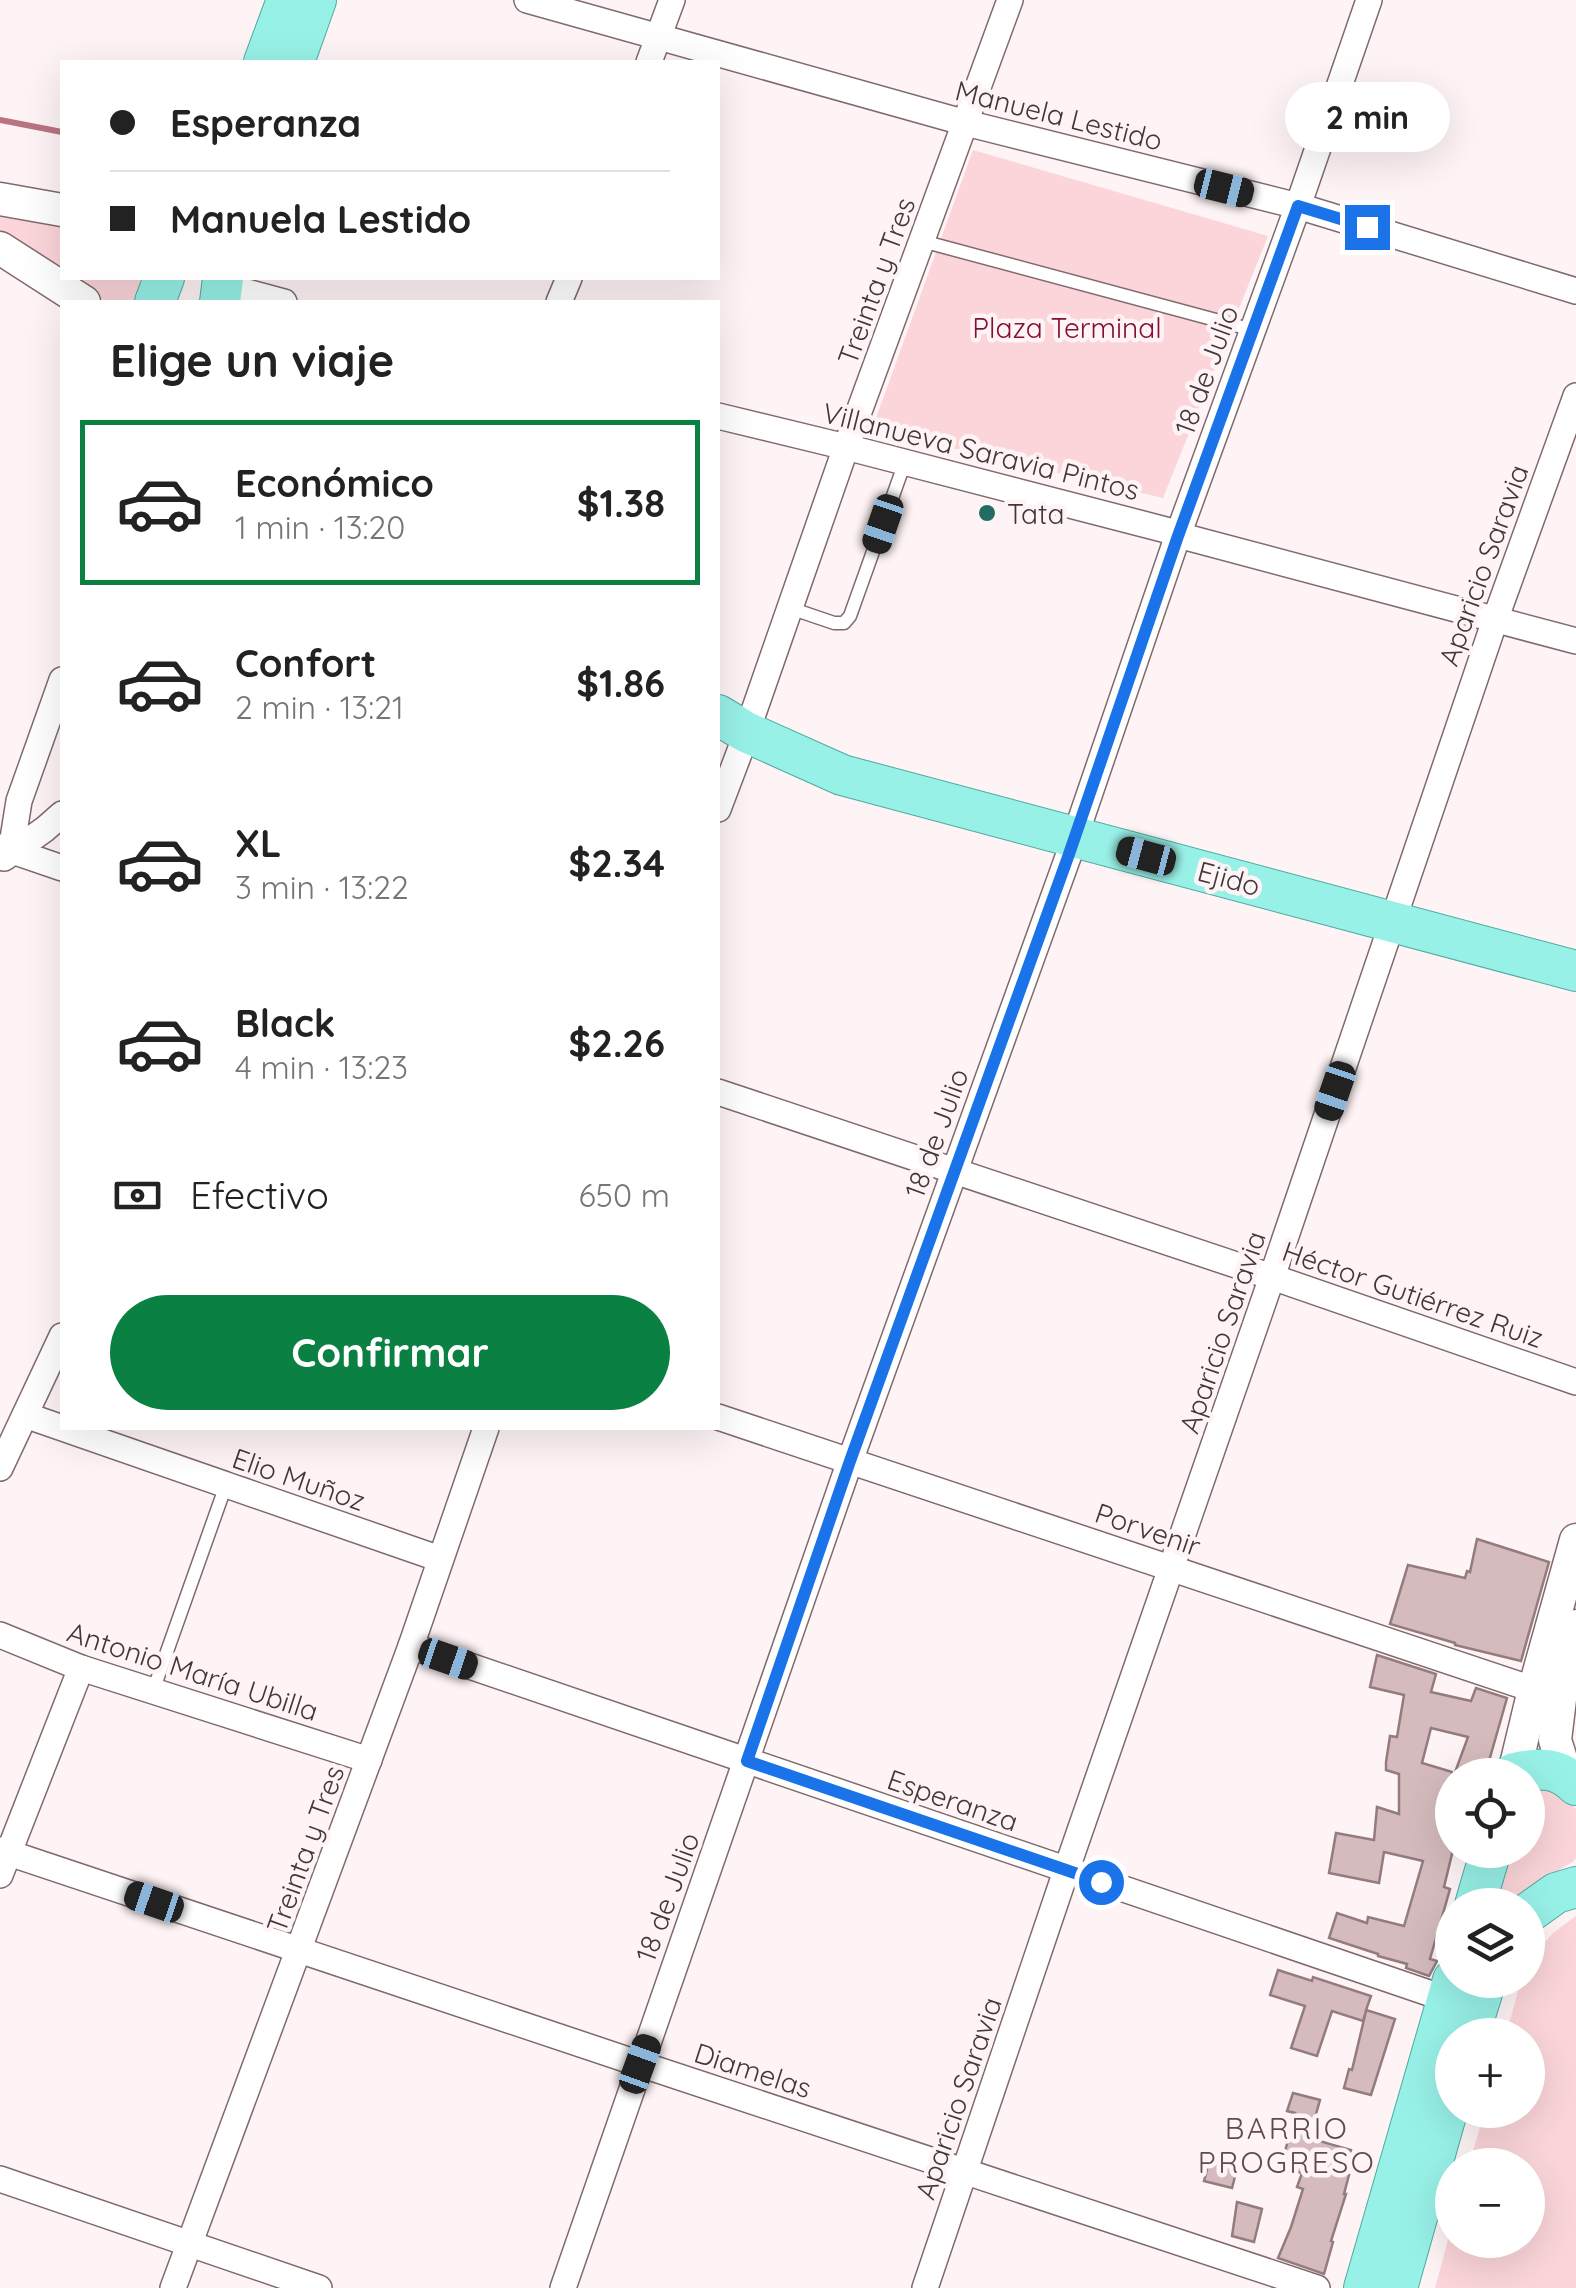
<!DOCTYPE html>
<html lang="es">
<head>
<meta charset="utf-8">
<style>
	:root { --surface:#fff; --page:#f2f2f2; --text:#222; --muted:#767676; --line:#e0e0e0; --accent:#0b8043 }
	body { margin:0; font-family:Quicksand,sans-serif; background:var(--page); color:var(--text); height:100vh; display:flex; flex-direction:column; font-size:38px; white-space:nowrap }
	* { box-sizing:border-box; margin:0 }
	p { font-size:32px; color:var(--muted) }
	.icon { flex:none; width:55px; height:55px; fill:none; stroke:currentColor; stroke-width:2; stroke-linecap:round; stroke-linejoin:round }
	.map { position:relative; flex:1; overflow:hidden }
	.details { position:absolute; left:60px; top:300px; width:660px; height:1130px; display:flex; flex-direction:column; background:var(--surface); border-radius:0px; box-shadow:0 10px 40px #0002 }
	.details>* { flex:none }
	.banner { position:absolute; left:60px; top:60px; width:660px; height:220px; border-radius:0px; box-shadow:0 10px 40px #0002; display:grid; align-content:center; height:220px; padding:0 50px; background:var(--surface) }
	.buttons { position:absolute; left:1435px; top:1758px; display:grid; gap:20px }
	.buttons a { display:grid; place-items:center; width:110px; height:110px; border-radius:50%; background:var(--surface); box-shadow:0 10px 40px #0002; font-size:50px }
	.end { position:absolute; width:45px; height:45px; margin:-22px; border:12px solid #1a73e8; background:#fff; box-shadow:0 0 0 5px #fff }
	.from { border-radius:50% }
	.bubble { position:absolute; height:70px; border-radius:35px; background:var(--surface); box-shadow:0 10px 40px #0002; font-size:32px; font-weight:700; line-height:70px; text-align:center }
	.car { position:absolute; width:30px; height:60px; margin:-30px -15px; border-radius:12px; box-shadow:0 0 8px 2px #0007; background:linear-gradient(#222 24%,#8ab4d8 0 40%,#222 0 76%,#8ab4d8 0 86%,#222 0) }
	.banner b { display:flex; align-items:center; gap:35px; height:95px; font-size:38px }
	.banner b+b { border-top:2px solid var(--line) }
	.banner i { width:25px; height:25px; background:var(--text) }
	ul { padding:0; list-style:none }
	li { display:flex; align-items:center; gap:30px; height:165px; margin:0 20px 15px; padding:0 30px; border:5px solid transparent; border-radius:0px }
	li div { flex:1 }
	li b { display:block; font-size:38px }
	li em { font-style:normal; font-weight:700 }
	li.selected { border-color:var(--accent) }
	li>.icon { width:90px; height:90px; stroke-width:1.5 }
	h2 { padding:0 50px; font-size:45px; line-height:120px }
	.pay { display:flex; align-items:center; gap:25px; height:110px; padding:0 50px; font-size:38px }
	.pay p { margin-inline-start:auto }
	.primary-button { display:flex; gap:20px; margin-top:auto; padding:20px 50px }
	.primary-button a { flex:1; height:115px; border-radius:60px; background:var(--accent); color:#fff; font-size:40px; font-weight:700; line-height:115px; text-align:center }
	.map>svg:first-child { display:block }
	.green { fill:#fbd5da }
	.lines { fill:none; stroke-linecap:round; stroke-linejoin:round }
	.stream { stroke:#ba7480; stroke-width:6 }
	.building { fill:#d5bbbe; stroke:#937b7e; stroke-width:2.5 }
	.service-casing { stroke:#816a6d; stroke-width:15 }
	.minor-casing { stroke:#816a6d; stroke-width:28 }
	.tertiary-casing { stroke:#816a6d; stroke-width:35 }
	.primary-casing { stroke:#4daaa0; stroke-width:42 }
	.service { stroke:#fff; stroke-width:12 }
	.minor { stroke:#fff; stroke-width:25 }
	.tertiary { stroke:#fff; stroke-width:32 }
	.primary { stroke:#98f1e7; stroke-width:40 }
	.route { stroke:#1a73e8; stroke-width:12 }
	.poi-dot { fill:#236c64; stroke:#fff4f5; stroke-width:4 }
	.labels { text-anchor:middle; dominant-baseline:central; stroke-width:9; stroke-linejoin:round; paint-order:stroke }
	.street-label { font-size:28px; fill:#423839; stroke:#fff4f5 }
	.park-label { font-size:28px; fill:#831037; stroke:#fff4f5 }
	.poi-label { font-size:28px; fill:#423839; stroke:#fff4f5; text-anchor:start }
	.neighbourhood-label { font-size:30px; letter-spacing:2.5px; fill:#604a4e; stroke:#fff4f5 }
</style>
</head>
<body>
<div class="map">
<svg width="1576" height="2288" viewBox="0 0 1576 2288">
	<rect width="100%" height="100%" fill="#fff4f5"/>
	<g class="green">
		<polygon points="973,150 1268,236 1163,498 872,429"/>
		<polygon points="0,216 62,225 62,273 0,232"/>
		<polygon points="69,278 147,278 136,302 107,302"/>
		<polygon points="1528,1786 1555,1787 1576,1809 1576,1858 1574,1861 1515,1897 1510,1905 1487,1905 1504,1850 1528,1850"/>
		<polygon points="1576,1916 1576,2288 1435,2288 1452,2225 1452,2240 1528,2240 1528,2165 1469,2165 1485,2110 1528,2110 1528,2035 1506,2035 1521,1980 1528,1980 1528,1961 1553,1933"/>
	</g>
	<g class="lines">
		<polyline class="stream" points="0,120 62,132"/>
	</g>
	<g class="building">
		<polygon points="1477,1539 1549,1562 1521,1661 1455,1645 1455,1643 1390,1624 1408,1565 1465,1578 1467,1571 1470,1572"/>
		<polygon points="1377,1655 1436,1674 1431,1692 1471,1701 1476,1688 1507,1698 1485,1775 1454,1775 1468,1737 1431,1728 1422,1763 1452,1772 1452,1854 1444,1887 1450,1889 1430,1959 1437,1961 1429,1976 1406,1968 1407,1964 1378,1956 1378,1954 1329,1938 1337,1913 1367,1923 1368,1917 1404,1926 1423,1861 1384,1852 1379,1883 1329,1873 1336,1833 1374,1840 1377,1807 1399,1814 1399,1774 1386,1770 1386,1762 1390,1736 1397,1737 1404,1695 1370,1687"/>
		<polygon points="1278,1970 1312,1981 1313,1977 1371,1996 1366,2010 1395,2019 1371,2095 1344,2088 1349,2069 1352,2070 1366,2011 1363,2021 1332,2011 1317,2056 1291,2048 1305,2006 1270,1995"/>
		<polygon points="1293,2093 1320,2100 1313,2125 1320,2127 1316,2140 1351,2150 1345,2174 1349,2175 1344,2194 1346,2194 1331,2241 1333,2242 1324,2274 1278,2258 1291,2227 1303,2189 1297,2187 1302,2173 1281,2167 1295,2113 1287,2111"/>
		<polygon points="1209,2162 1237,2169 1232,2188 1204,2181"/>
		<polygon points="1237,2202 1262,2209 1254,2242 1232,2236"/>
	</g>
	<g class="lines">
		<defs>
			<g id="service">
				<polyline points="922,241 1253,330"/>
				<polyline points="790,608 834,623 844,623 850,616 905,462"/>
				<polyline points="153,1691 226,1485"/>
			</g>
			<g id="minor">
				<polyline points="527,0 966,123 1298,206 1576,291"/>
				<polyline points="649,62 672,0"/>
				<polyline points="224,286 284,302"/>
				<polyline points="559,302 569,278"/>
				<polyline points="718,416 846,447 1166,530 1178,535 1576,641"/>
				<polyline points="718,809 740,751 846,447 1010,0"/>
				<polyline points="1,847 62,868"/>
				<polyline points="11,851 19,801 62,680"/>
				<polyline points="4,858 45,829 62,814"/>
				<polyline points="718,1092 1272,1277 1576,1382"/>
				<polyline points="25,1415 440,1559"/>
				<polyline points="718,1417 1547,1694"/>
				<polyline points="0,1468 62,1336"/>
				<polyline points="0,1635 81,1668 369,1760"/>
				<polyline points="411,1646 1461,2004"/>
				<polyline points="0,1850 640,2064 1317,2288"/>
				<polyline points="0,1875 81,1668"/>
				<polyline points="0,2179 319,2288"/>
				<polyline points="173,2288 411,1646 486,1428"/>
				<polyline points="563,2288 850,1461 1068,857 1178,535 1298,206 1369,0"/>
				<polyline points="925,2288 1066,1871 1272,1277 1495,620 1576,396"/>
			</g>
			<g id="tertiary">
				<polyline points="0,199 62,210"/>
				<polyline points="0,248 84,302"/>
				<polyline points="1514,1773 1534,1690 1576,1540"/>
				<polyline points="1566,1775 1555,1740 1560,1699 1576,1626"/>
			</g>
			<g id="primary">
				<polyline points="264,62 287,0"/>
				<polyline points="294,62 316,0"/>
				<polyline points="155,302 164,278"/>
				<polyline points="220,302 223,278"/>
				<polyline points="718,715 746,732 842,775 1576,971"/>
				<path d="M1514 1775V1773C1539 1768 1557 1766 1576 1785"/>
				<polyline points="1475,1905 1491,1850"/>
				<polyline points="1528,1913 1556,1893 1576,1887"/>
				<polyline points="1469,2035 1486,1980"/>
				<polyline points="1364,2288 1453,1980"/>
				<polyline points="1397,2288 1452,2094"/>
			</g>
		</defs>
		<use href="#service" class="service-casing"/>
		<use href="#minor" class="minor-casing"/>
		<use href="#tertiary" class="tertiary-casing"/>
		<use href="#primary" class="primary-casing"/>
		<use href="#service" class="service"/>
		<use href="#minor" class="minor"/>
		<use href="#tertiary" class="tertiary"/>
		<use href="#primary" class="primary"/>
	</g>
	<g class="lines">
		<polyline class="route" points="1101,1882 747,1761 850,1461 1068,857 1178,536 1298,206 1367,227"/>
	</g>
	<circle class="poi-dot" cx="987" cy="513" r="10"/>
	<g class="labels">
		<g class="street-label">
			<text transform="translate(1059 115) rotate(14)">Manuela Lestido</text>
			<text transform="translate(876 281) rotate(-70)">Treinta y Tres</text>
			<text transform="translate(1206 370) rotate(-70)">18 de Julio</text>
			<text transform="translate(981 451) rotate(14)">Villanueva Saravia Pintos</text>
			<text transform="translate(1483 565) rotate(-70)">Aparicio Saravia</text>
			<text transform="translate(1229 878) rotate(15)">Ejido</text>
			<text transform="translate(936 1133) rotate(-70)">18 de Julio</text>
			<text transform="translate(1413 1294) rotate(19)">Héctor Gutiérrez Ruiz</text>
			<text transform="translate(1222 1332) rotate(-71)">Aparicio Saravia</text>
			<text transform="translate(299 1479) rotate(19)">Elio Muñoz</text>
			<text transform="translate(1148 1529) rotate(19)">Porvenir</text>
			<text transform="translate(193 1671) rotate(18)">Antonio María Ubilla</text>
			<text transform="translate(953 1800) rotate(19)">Esperanza</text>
			<text transform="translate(305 1849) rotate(-70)">Treinta y Tres</text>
			<text transform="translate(667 1897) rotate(-70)">18 de Julio</text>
			<text transform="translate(753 2070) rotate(18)">Diamelas</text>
			<text transform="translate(958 2098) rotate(-71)">Aparicio Saravia</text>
		</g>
		<g class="park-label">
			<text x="1067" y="327">Plaza Terminal</text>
		</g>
		<g class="poi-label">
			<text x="1007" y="513">Tata</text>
		</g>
		<g class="neighbourhood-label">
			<text x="1287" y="2128">BARRIO<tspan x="1287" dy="34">PROGRESO</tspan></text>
		</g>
	</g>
</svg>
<div class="buttons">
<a><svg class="icon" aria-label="locate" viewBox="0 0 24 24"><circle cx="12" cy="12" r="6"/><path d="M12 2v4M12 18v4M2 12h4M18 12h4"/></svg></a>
<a><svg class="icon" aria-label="layers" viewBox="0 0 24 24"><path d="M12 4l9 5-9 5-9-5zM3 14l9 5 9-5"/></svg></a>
<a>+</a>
<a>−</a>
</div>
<i class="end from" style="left:1101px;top:1882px"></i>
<i class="end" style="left:1367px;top:227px"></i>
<div class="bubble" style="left:1285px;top:82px;width:165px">2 min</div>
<i class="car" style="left:1224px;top:188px;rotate:104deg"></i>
<i class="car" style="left:883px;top:524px;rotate:199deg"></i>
<i class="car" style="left:1146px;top:856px;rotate:285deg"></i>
<i class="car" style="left:1335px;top:1091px;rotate:199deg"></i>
<i class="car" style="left:448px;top:1659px;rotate:109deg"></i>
<i class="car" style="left:154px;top:1902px;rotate:289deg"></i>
<i class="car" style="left:640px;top:2064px;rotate:20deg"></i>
<div class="banner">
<b><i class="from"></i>Esperanza</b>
<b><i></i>Manuela Lestido</b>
</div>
<section class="details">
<h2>Elige un viaje</h2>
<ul>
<li class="selected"><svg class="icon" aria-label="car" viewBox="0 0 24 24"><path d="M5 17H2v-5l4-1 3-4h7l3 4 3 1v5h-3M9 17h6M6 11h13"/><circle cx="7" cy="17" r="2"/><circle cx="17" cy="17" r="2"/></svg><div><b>Económico</b><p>1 min · 13:20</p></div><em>$1.38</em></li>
<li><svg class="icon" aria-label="car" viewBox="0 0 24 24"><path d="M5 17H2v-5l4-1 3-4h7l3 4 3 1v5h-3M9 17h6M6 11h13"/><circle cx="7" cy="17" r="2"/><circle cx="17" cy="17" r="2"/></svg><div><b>Confort</b><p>2 min · 13:21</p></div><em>$1.86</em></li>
<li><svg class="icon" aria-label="car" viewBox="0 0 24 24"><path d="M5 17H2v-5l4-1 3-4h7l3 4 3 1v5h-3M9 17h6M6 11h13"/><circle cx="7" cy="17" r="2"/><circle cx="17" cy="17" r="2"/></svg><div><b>XL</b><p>3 min · 13:22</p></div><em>$2.34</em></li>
<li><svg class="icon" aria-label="car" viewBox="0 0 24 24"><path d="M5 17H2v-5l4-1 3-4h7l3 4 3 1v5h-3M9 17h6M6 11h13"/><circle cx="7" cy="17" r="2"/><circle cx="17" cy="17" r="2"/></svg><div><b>Black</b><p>4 min · 13:23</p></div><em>$2.26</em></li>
</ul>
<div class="pay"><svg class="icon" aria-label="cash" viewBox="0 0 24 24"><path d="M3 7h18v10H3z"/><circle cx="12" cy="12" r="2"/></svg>Efectivo<p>650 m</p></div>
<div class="primary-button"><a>Confirmar</a></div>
</section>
</div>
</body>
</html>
